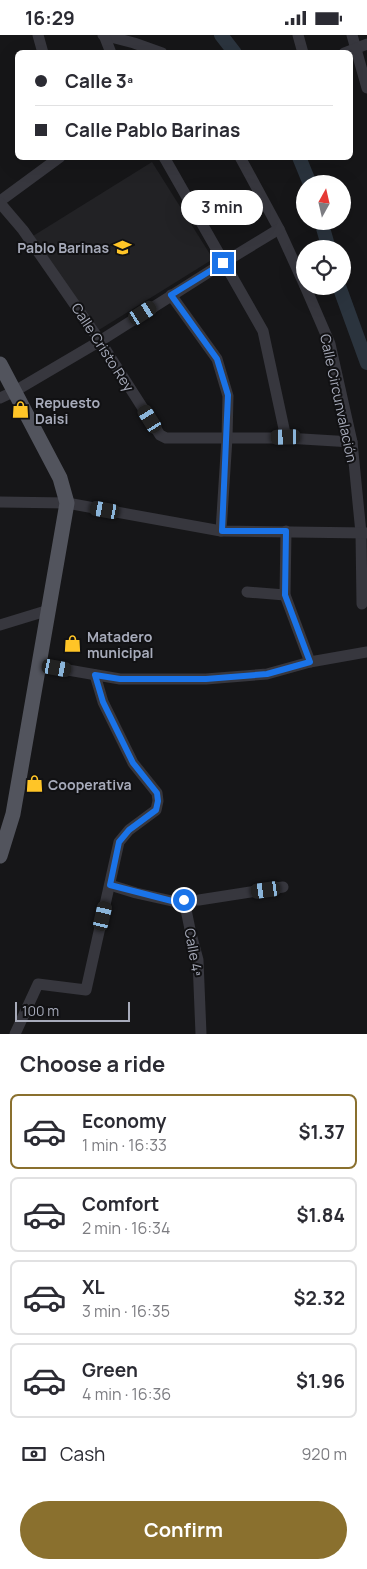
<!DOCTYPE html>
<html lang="en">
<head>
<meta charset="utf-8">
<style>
	:root { --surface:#fff; --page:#f7f7f7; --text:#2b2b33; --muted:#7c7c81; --line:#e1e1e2; --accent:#8a702e }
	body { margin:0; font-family:Manrope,sans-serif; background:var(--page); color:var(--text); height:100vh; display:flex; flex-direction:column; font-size:19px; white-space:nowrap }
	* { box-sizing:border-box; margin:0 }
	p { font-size:16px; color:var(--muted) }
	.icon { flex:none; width:28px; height:28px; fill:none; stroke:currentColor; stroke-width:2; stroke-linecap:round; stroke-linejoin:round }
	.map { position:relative; height:999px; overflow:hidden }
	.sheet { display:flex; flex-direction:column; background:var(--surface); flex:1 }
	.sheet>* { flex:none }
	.top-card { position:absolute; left:15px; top:15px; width:338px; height:110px; border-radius:8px; box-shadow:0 5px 20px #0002; display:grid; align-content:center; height:110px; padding:0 20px; background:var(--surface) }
	.needle { width:32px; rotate:8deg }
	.buttons { position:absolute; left:296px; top:140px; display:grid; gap:10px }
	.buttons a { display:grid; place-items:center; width:55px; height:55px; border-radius:50%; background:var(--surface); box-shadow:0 5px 20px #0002; font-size:25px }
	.scale { position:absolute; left:15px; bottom:12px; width:115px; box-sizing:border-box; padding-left:5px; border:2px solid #a7abba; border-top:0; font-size:14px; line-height:18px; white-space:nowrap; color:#a7abba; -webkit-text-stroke:4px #111113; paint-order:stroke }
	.end { position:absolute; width:22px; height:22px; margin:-11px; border:6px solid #1a73e8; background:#fff; box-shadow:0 0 0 2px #fff }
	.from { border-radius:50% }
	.bubble { position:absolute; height:35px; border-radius:18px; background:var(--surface); box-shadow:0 5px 20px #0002; font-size:16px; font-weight:700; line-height:35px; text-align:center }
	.car { position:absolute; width:15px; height:30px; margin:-15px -8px; border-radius:6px; box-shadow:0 0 4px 1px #0007; background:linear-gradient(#222 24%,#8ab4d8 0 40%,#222 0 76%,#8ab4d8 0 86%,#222 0) }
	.top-card b { display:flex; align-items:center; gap:18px; height:48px; font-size:19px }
	.top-card b+b { border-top:1px solid var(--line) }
	.top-card i { width:12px; height:12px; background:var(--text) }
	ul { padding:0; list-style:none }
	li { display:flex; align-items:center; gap:15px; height:75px; margin:0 10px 8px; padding:0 10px; border:2px solid var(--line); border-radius:8px }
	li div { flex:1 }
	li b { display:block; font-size:19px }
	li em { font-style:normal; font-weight:700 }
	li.active { border-color:var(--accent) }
	li>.icon { width:45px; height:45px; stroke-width:1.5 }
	h2 { padding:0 20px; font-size:22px; line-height:60px }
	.pay { display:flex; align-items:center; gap:12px; height:55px; padding:0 20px; font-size:19px }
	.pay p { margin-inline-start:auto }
	.button { display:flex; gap:10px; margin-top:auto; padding:10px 20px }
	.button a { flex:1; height:58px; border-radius:30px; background:var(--accent); color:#fff; font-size:20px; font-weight:700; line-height:58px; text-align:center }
	.status { display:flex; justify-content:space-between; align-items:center; height:35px; padding:0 25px; background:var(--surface); direction:ltr }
	.status svg { height:14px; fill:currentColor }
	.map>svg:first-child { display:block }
	.built { fill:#222225 }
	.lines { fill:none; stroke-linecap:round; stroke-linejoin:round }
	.river { stroke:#2b343e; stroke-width:14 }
	.minor { stroke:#37373e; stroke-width:11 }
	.major { stroke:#52545d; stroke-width:15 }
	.route { stroke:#1a73e8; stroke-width:6 }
	.labels { text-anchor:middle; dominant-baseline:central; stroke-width:4; stroke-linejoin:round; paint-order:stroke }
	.poi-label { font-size:14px; font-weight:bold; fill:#a7abba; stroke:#111113; text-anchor:start }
	.street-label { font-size:14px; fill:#a7abba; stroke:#111113 }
</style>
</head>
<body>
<div class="status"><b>16:29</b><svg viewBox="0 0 49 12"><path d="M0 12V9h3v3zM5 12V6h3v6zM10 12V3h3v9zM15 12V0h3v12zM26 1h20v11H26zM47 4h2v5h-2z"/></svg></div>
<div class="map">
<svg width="367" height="999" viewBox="0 0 367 999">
	<rect width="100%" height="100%" fill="#161618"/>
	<polygon class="built" points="152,127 213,224 94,298 33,201"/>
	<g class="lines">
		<g class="river">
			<polyline points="221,0 235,18"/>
			<polyline points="299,122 310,149"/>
			<polyline points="321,186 329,214"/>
			<polyline points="339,251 367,328"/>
		</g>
		<g class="minor">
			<polyline points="38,0 43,18"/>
			<polyline points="103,0 134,8 162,18"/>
			<polyline points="104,0 111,18"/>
			<polyline points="298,0 303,18"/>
			<polyline points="352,0 367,53"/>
			<polyline points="344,18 367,9"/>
			<polyline points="164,122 263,296 286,403"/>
			<polyline points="240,122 279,194 305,251"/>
			<polyline points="0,166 60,122"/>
			<polyline points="0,168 23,195 100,306 160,400 166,403 286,403 352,407"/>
			<polyline points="305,251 330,309 352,407 361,498 362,569"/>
			<polyline points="171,260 217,324 228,361 227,403 221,496"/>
			<polyline points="0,363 15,356 100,306 223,228 279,194"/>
			<polyline points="0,467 67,468 221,496 367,498"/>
			<polyline points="286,496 285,560 310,627"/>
			<polyline points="247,557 285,560"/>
			<polyline points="0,590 49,575"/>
			<polyline points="39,630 120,644 206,644 267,639 310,627 367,617"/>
			<polyline points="110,850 136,858 172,866 199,865 283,852"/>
			<polyline points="184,865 191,899 198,925 201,999"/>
			<polyline points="15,999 38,949 86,955 119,807 129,795 156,775 158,766 157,758 133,728 103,667 95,640"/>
		</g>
		<polyline class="major" points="0,329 60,443 67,468 13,779 0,821"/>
	</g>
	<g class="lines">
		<polyline class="route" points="184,865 172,866 110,850 119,807 129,795 156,775 158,766 157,758 133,728 103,667 95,640 120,644 206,644 267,639 310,627 285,560 286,496 222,496 228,360 217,324 171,260 223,228"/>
	</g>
	<defs>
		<symbol id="school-bare" viewBox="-9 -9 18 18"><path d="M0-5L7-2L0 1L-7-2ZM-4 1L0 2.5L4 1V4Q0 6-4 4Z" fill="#ffc527" stroke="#111113" stroke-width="2.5" paint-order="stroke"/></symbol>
		<symbol id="shop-bare" viewBox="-9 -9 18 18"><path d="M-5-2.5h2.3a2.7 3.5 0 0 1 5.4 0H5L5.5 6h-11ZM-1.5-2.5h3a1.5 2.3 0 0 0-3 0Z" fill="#ffc527" stroke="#111113" stroke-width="2.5" paint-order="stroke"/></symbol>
	</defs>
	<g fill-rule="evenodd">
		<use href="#school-bare" x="110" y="200" width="25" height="25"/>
		<use href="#shop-bare" x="8" y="362" width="25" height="25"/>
		<use href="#shop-bare" x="60" y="596" width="25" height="25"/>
		<use href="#shop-bare" x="22" y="736" width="25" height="25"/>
	</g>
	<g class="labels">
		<g class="poi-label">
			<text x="109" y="212" text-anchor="end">Pablo Barinas</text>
			<text x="35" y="367">Repuesto<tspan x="35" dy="16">Daisi</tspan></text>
			<text x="87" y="601">Matadero<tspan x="87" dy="16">municipal</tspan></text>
			<text x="48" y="749">Cooperativa</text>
		</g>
		<g class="street-label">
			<text transform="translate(103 312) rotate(57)">Calle Cristo Rey</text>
			<text transform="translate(339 363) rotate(78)">Calle Circunvalación</text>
			<text transform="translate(194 917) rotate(80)">Calle 4ª</text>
		</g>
	</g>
</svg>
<div class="buttons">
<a><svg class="needle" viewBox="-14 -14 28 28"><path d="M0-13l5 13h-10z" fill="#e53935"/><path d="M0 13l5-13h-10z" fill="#7c7c81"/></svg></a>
<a><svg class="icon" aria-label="locate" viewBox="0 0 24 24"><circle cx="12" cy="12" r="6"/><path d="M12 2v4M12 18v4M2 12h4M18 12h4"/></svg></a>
</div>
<div class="scale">100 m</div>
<i class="end from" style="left:184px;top:865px"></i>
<i class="end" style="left:223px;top:228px"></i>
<div class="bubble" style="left:181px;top:155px;width:82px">3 min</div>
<i class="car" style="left:143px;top:278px;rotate:57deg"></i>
<i class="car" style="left:150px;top:384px;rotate:328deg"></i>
<i class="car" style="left:286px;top:402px;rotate:269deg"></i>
<i class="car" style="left:105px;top:475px;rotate:280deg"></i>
<i class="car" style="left:57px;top:633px;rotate:100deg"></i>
<i class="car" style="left:266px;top:855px;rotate:262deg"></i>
<i class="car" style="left:103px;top:881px;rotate:13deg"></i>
<div class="top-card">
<b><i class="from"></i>Calle 3ª</b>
<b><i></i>Calle Pablo Barinas</b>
</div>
</div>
<section class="sheet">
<h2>Choose a ride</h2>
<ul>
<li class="active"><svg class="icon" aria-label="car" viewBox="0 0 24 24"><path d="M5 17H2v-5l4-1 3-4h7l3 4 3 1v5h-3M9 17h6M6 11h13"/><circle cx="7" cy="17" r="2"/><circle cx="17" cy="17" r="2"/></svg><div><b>Economy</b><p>1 min · 16:33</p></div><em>$1.37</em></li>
<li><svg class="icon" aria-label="car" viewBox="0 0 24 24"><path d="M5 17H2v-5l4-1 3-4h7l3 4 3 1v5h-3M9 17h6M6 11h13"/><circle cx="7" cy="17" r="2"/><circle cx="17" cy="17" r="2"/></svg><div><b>Comfort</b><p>2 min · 16:34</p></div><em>$1.84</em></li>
<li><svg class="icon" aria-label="car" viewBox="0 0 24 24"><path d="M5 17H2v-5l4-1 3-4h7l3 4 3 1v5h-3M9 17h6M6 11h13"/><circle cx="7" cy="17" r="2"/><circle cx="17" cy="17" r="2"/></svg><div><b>XL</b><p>3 min · 16:35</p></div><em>$2.32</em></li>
<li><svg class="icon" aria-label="car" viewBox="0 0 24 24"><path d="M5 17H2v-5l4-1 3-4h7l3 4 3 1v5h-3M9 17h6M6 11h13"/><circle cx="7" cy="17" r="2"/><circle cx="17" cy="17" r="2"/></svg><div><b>Green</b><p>4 min · 16:36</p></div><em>$1.96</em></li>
</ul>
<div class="pay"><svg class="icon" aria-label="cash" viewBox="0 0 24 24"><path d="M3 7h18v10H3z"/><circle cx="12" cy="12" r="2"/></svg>Cash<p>920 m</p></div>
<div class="button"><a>Confirm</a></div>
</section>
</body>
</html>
